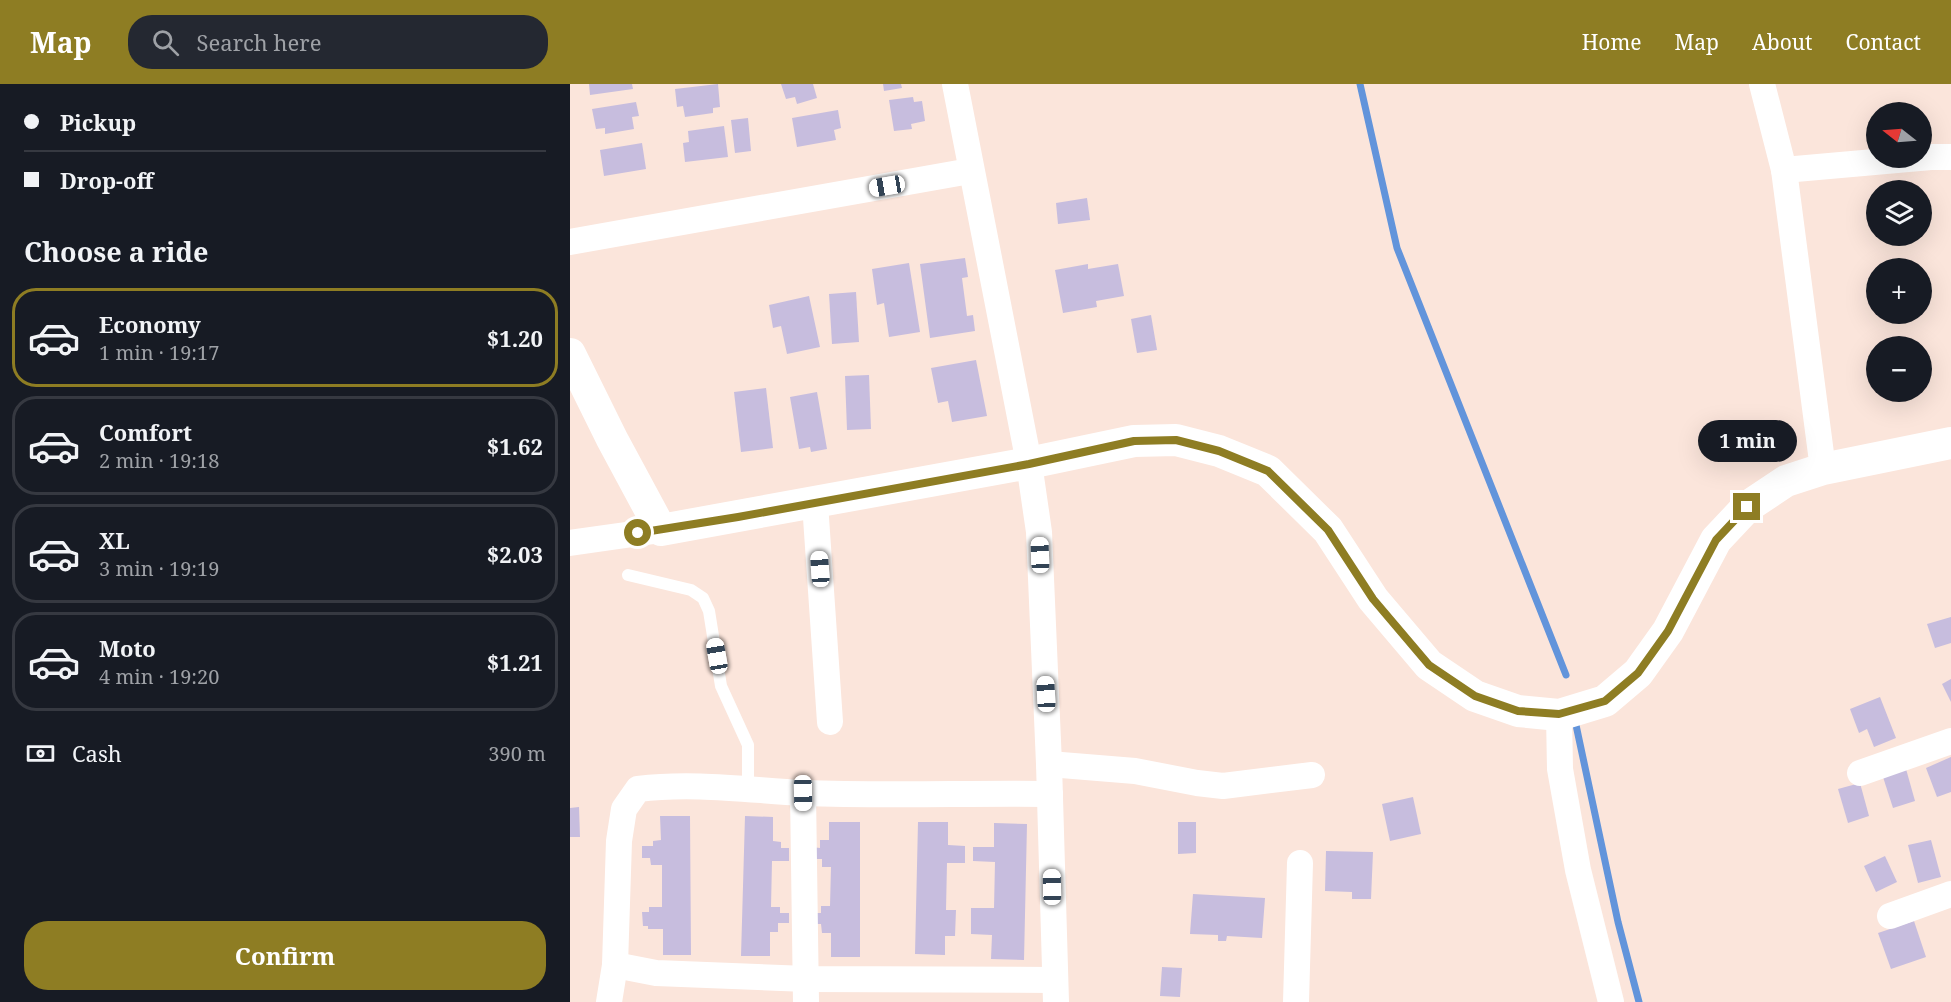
<!DOCTYPE html>
<html lang="en">
<head>
<meta charset="utf-8">
<style>
	:root { --surface:#171b24; --page:#242831; --text:#f1f3f6; --muted:#9ea1a6; --line:#363941; --accent:#8e7d23 }
	body { margin:0; font-family:"Noto Serif",serif; background:var(--page); color:var(--text); height:100vh; display:flex; flex-direction:column; font-size:22px; white-space:nowrap }
	* { box-sizing:border-box; margin:0 }
	p { font-size:20px; color:var(--muted) }
	.icon { flex:none; width:33px; height:33px; fill:none; stroke:currentColor; stroke-width:2; stroke-linecap:round; stroke-linejoin:round }
	.map { position:relative; flex:1; overflow:hidden }
	.sheet { display:flex; flex-direction:column; background:var(--surface); width:570px }
	.sheet>* { flex:none }
	.top-card { display:grid; align-content:center; height:132px; padding:0 24px; background:var(--surface) }
	.needle { width:39px; rotate:287deg }
	.tools { position:absolute; left:1296px; top:18px; display:grid; gap:12px }
	.tools a { display:grid; place-items:center; width:66px; height:66px; border-radius:50%; background:var(--surface); box-shadow:0 6px 24px #0002; font-size:30px }
	.end { position:absolute; width:27px; height:27px; margin:-14px; border:8px solid #8e7d23; background:#fff; box-shadow:0 0 0 3px #fff }
	.from { border-radius:50% }
	.bubble { position:absolute; height:42px; border-radius:21px; background:var(--surface); box-shadow:0 6px 24px #0002; font-size:20px; font-weight:700; line-height:42px; text-align:center }
	.car { position:absolute; width:18px; height:36px; margin:-18px -9px; border-radius:8px; box-shadow:0 0 4px 2px #0007; background:linear-gradient(#fff 24%,#345 0 40%,#fff 0 76%,#345 0 86%,#fff 0) }
	.top-card b { display:flex; align-items:center; gap:21px; height:57px; font-size:22px }
	.top-card b+b { border-top:2px solid var(--line) }
	.top-card i { width:15px; height:15px; background:var(--text) }
	ul { padding:0; list-style:none }
	li { display:flex; align-items:center; gap:18px; height:99px; margin:0 12px 9px; padding:0 12px; border:3px solid var(--line); border-radius:24px }
	li div { flex:1 }
	li b { display:block; font-size:22px }
	li em { font-style:normal; font-weight:700 }
	li.selected { border-color:var(--accent) }
	li>.icon { width:54px; height:54px; stroke-width:1.5 }
	h2 { padding:0 24px; font-size:27px; line-height:72px }
	.pay { display:flex; align-items:center; gap:15px; height:66px; padding:0 24px; font-size:22px }
	.pay p { margin-inline-start:auto }
	.button { display:flex; gap:12px; margin-top:auto; padding:12px 24px }
	.button a { flex:1; height:69px; border-radius:24px; background:var(--accent); color:#fff; font-size:24px; font-weight:700; line-height:69px; text-align:center }
	header { display:flex; align-items:center; gap:36px; box-sizing:border-box; height:84px; padding:0 30px; background:var(--accent); color:#fff }
	header strong { font-size:28px }
	nav { display:flex; gap:33px; margin-inline-start:auto; font-size:21px }
	.search { width:420px; height:54px; background:var(--page); display:flex; align-items:center; gap:15px; box-sizing:border-box; padding:0 21px; border-radius:24px; color:var(--muted); font-size:22px }
	main { display:flex; flex:1; min-height:0 }
	.map>svg:first-child { display:block }
	.lines { fill:none; stroke-linecap:round; stroke-linejoin:round }
	.stream { stroke:#6294db; stroke-width:7 }
	.building { fill:#c7bdde }
	.service { stroke:#fff; stroke-width:12 }
	.minor { stroke:#fff; stroke-width:26 }
	.tertiary { stroke:#fff; stroke-width:32 }
	.route { stroke:#8e7d23; stroke-width:8 }
</style>
</head>
<body>
<header>
<strong>Map</strong>
<div class="search"><svg class="icon" aria-label="search" viewBox="0 0 24 24"><circle cx="10" cy="10" r="6"/><path d="M15 15l6 6"/></svg>Search here</div>
<nav><a>Home</a><a>Map</a><a>About</a><a>Contact</a></nav>
</header>
<main>
<section class="sheet">
<div class="top-card">
<b><i class="from"></i>Pickup</b>
<b><i></i>Drop-off</b>
</div>
<h2>Choose a ride</h2>
<ul>
<li class="selected"><svg class="icon" aria-label="car" viewBox="0 0 24 24"><path d="M5 17H2v-5l4-1 3-4h7l3 4 3 1v5h-3M9 17h6M6 11h13"/><circle cx="7" cy="17" r="2"/><circle cx="17" cy="17" r="2"/></svg><div><b>Economy</b><p>1 min · 19:17</p></div><em>$1.20</em></li>
<li><svg class="icon" aria-label="car" viewBox="0 0 24 24"><path d="M5 17H2v-5l4-1 3-4h7l3 4 3 1v5h-3M9 17h6M6 11h13"/><circle cx="7" cy="17" r="2"/><circle cx="17" cy="17" r="2"/></svg><div><b>Comfort</b><p>2 min · 19:18</p></div><em>$1.62</em></li>
<li><svg class="icon" aria-label="car" viewBox="0 0 24 24"><path d="M5 17H2v-5l4-1 3-4h7l3 4 3 1v5h-3M9 17h6M6 11h13"/><circle cx="7" cy="17" r="2"/><circle cx="17" cy="17" r="2"/></svg><div><b>XL</b><p>3 min · 19:19</p></div><em>$2.03</em></li>
<li><svg class="icon" aria-label="car" viewBox="0 0 24 24"><path d="M5 17H2v-5l4-1 3-4h7l3 4 3 1v5h-3M9 17h6M6 11h13"/><circle cx="7" cy="17" r="2"/><circle cx="17" cy="17" r="2"/></svg><div><b>Moto</b><p>4 min · 19:20</p></div><em>$1.21</em></li>
</ul>
<div class="pay"><svg class="icon" aria-label="cash" viewBox="0 0 24 24"><path d="M3 7h18v10H3z"/><circle cx="12" cy="12" r="2"/></svg>Cash<p>390 m</p></div>
<div class="button"><a>Confirm</a></div>
</section>
<div class="map">
<svg width="1381" height="918" viewBox="0 0 1381 918">
	<rect width="100%" height="100%" fill="#fbe5db"/>
	<g class="lines">
		<g class="stream">
			<polyline points="790,0 827,164 996,591"/>
			<polyline points="1006,641 1048,838 1069,918"/>
		</g>
	</g>
	<g class="building">
		<polygon points="19,0 62,0 63,5 20,11"/>
		<polygon points="148,0 150,23 143,24 143,29 115,33 113,22 107,23 105,5"/>
		<polygon points="211,0 243,0 247,14 227,20 225,13 216,15"/>
		<polygon points="313,0 331,0 332,4 314,7"/>
		<polygon points="343,13 344,18 352,17 355,37 341,40 342,45 324,47 319,16"/>
		<polygon points="66,18 69,32 62,33 64,45 35,50 35,44 26,45 22,25"/>
		<polygon points="268,26 271,44 264,46 266,56 227,63 222,34"/>
		<polygon points="178,34 181,67 165,69 161,36"/>
		<polygon points="154,42 158,73 115,78 113,59 119,58 118,47"/>
		<polygon points="72,59 76,85 34,92 30,66"/>
		<polygon points="517,114 520,136 488,140 486,119"/>
		<polygon points="395,174 398,193 392,194 397,232 403,231 405,247 360,254 350,180"/>
		<polygon points="339,179 350,248 319,253 314,219 307,221 302,185"/>
		<polygon points="518,180 518,185 548,180 554,212 526,217 527,223 493,229 485,186"/>
		<polygon points="286,208 289,258 262,260 259,210"/>
		<polygon points="239,212 250,263 217,270 211,242 203,244 199,221"/>
		<polygon points="581,231 587,266 567,269 561,235"/>
		<polygon points="406,276 417,332 382,338 378,317 368,319 361,284"/>
		<polygon points="299,291 301,345 277,346 275,292"/>
		<polygon points="196,304 203,364 171,368 164,308"/>
		<polygon points="247,308 257,365 241,368 240,363 229,365 220,313"/>
		<polygon points="1381,533 1381,559 1365,564 1357,540"/>
		<polygon points="1381,595 1381,618 1372,600"/>
		<polygon points="1310,613 1326,654 1304,663 1297,645 1289,649 1280,625"/>
		<polygon points="1381,673 1381,708 1367,713 1356,684"/>
		<polygon points="1336,685 1345,717 1323,724 1313,693"/>
		<polygon points="1290,699 1299,732 1278,739 1268,705"/>
		<polygon points="843,713 851,750 820,757 812,720"/>
		<polygon points="9,723 10,753 0,753 0,724"/>
		<polygon points="90,732 120,732 121,871 93,871 93,845 78,845 78,842 73,842 72,828 79,828 79,823 92,823 92,781 81,781 80,774 72,774 72,762 83,762 83,757 91,756"/>
		<polygon points="175,732 203,733 203,757 211,758 211,764 219,764 219,777 202,777 201,823 210,823 210,829 219,829 219,839 208,839 208,848 200,848 200,872 171,872"/>
		<polygon points="259,738 290,738 290,873 261,873 261,849 252,849 251,840 240,840 240,829 251,829 251,822 260,822 261,783 252,783 252,775 242,775 242,763 250,764 250,756 259,756"/>
		<polygon points="348,738 378,738 378,761 395,762 395,779 377,779 376,826 386,826 385,852 375,852 375,871 345,870"/>
		<polygon points="608,738 626,738 626,769 608,770"/>
		<polygon points="424,739 457,740 454,876 421,875 422,851 401,850 401,824 424,824 425,778 403,777 403,763 424,763"/>
		<polygon points="1361,756 1371,793 1348,799 1338,761"/>
		<polygon points="756,767 803,768 801,815 782,815 782,808 755,807"/>
		<polygon points="1315,772 1327,798 1306,808 1294,782"/>
		<polygon points="623,810 695,814 692,854 657,852 656,857 648,857 648,851 620,850"/>
		<polygon points="1344,837 1356,873 1321,885 1308,849"/>
		<polygon points="592,883 612,884 610,913 590,912"/>
	</g>
	<g class="lines">
		<polyline class="service" points="58,491 121,506 133,514 139,527 151,602 178,661 178,704"/>
		<g class="minor">
			<polyline points="385,0 459,379 469,448 479,680 486,918"/>
			<polyline points="1192,0 1214,86 1253,385"/>
			<polyline points="1214,86 1361,73 1381,73"/>
			<polyline points="0,158 400,87"/>
			<polyline points="245,419 260,638"/>
			<polyline points="0,459 91,446"/>
			<polyline points="989,631 990,685 1008,786 1041,918"/>
			<polyline points="479,680 565,687 627,699 653,702 742,691"/>
			<polyline points="1290,689 1381,657"/>
			<polyline points="233,709 236,918"/>
			<polyline points="1320,832 1381,810"/>
			<polyline points="45,881 86,889 237,895 485,896"/>
			<path d="M39 918 45 881 49 757 54 725 68 705C123 698 178 706 233 709 315 712 398 709 480 710"/>
			<polyline points="726,918 730,779"/>
		</g>
		<polyline class="tertiary" points="0,270 42,355 91,446 459,379 564,357 606,356 649,367 698,387 758,446 803,515 859,581 905,612 948,627 989,631 1035,617 1068,589 1098,547 1146,456 1177,423 1216,397 1253,385 1381,359"/>
	</g>
	<g class="lines">
		<polyline class="route" points="68,449 168,433 459,380 564,357 606,356 649,367 698,387 758,446 803,515 859,581 905,612 948,627 989,630 1035,617 1068,589 1098,547 1146,456 1177,423"/>
	</g>
</svg>
<div class="tools">
<a><svg class="needle" viewBox="-14 -14 28 28"><path d="M0-13l5 13h-10z" fill="#e53935"/><path d="M0 13l5-13h-10z" fill="#9ea1a6"/></svg></a>
<a><svg class="icon" aria-label="layers" viewBox="0 0 24 24"><path d="M12 4l9 5-9 5-9-5zM3 14l9 5 9-5"/></svg></a>
<a>+</a>
<a>−</a>
</div>
<i class="end from" style="left:68px;top:449px"></i>
<i class="end" style="left:1177px;top:423px"></i>
<div class="bubble" style="left:1128px;top:336px;width:99px">1 min</div>
<i class="car" style="left:317px;top:102px;rotate:260deg"></i>
<i class="car" style="left:470px;top:471px;rotate:358deg"></i>
<i class="car" style="left:250px;top:485px;rotate:356deg"></i>
<i class="car" style="left:147px;top:572px;rotate:350deg"></i>
<i class="car" style="left:476px;top:610px;rotate:357deg"></i>
<i class="car" style="left:233px;top:709px;rotate:179deg"></i>
<i class="car" style="left:482px;top:803px;rotate:359deg"></i>
</div>
</main>
</body>
</html>
